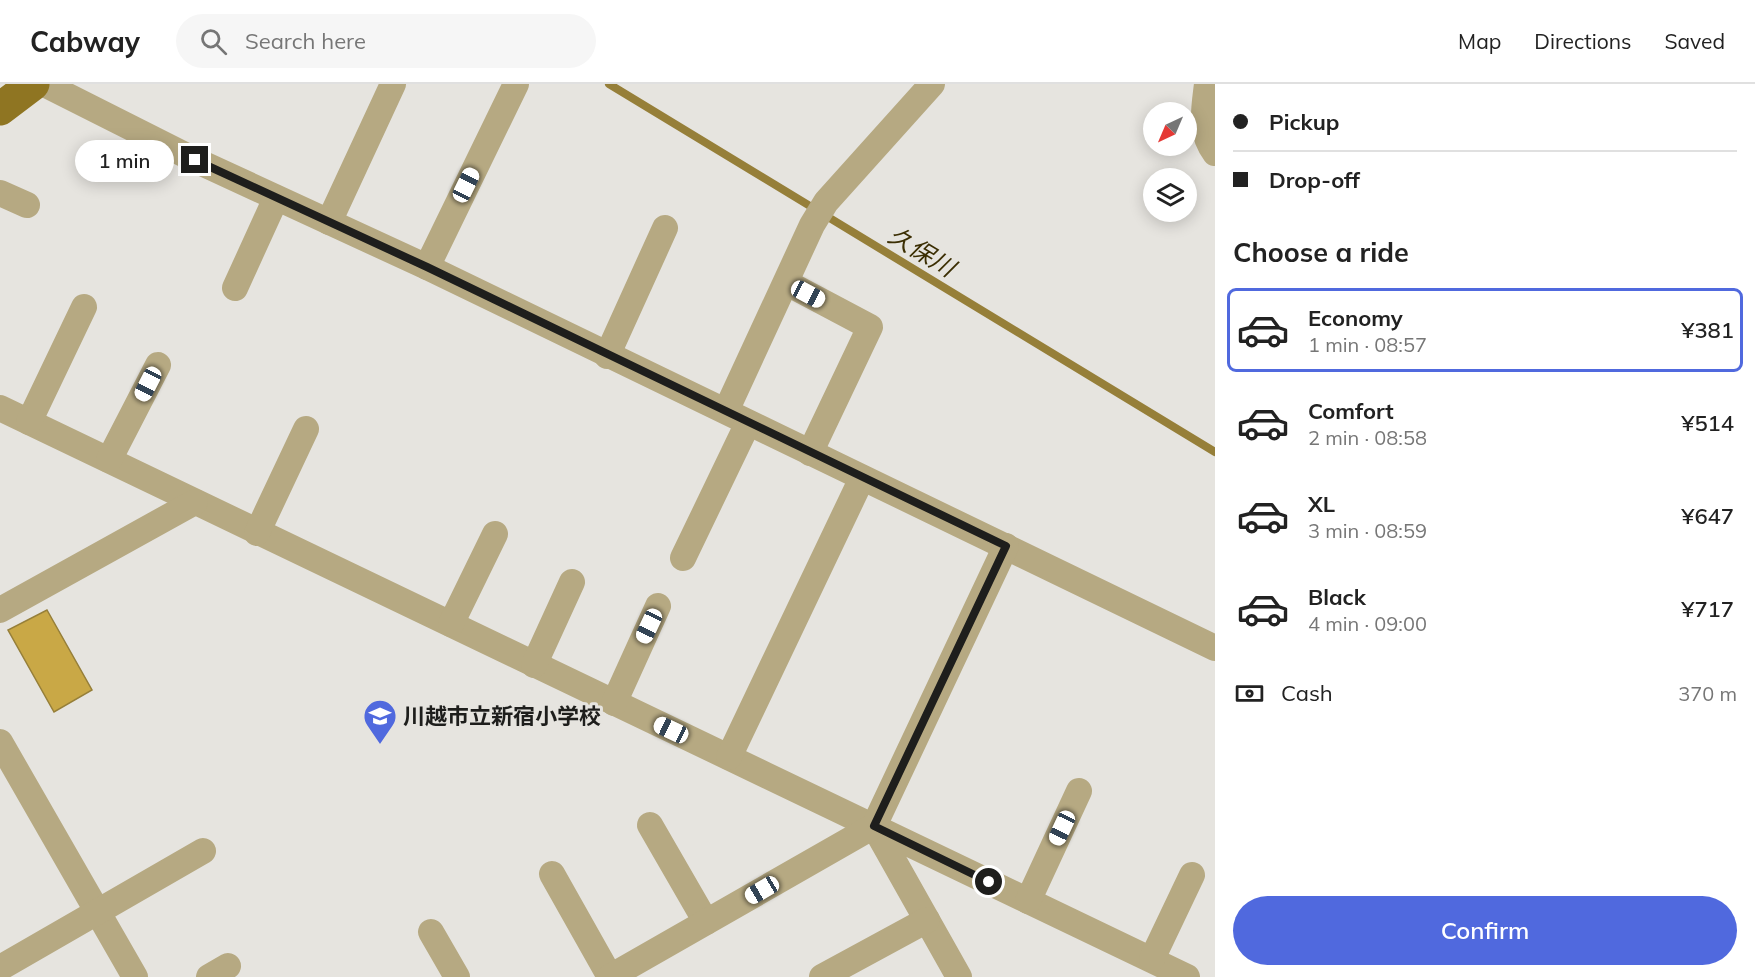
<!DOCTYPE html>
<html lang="en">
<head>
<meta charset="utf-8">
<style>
	:root { --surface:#fff; --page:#f6f6f6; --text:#222; --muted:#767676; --line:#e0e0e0; --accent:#5069de }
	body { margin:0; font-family:Mulish,"Noto Sans JP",sans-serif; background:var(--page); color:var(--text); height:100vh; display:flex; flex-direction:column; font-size:22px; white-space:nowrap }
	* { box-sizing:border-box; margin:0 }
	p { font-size:20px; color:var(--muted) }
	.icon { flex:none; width:33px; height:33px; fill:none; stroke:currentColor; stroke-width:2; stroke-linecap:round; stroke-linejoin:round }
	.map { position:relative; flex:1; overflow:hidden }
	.sheet { display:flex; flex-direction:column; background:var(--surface); width:540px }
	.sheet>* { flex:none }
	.top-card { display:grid; align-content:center; height:132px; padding:0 18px; background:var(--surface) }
	.needle { width:39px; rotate:224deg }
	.tools { position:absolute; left:1143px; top:18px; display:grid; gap:12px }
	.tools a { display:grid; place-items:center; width:54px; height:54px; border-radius:50%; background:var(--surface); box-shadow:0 3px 15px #0003; font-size:30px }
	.end { position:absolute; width:27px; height:27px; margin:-14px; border:8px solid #1e1e1c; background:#fff; box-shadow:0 0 0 3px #fff }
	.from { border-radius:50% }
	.bubble { position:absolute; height:42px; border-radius:21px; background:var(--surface); box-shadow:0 3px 15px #0003; font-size:20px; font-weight:600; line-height:42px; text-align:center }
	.car { position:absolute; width:18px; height:36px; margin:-18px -9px; border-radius:8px; box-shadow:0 0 4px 2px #0007; background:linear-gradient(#fff 24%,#345 0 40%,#fff 0 76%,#345 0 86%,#fff 0) }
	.top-card b { display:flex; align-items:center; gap:21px; height:57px; font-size:22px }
	.top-card b+b { border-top:2px solid var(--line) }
	.top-card i { width:15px; height:15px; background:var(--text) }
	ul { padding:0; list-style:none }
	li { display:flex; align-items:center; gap:18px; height:84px; margin:0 12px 9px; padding:0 6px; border:3px solid transparent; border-radius:9px }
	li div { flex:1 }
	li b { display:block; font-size:22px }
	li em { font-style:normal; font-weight:600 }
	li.current { border-color:var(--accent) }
	li>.icon { width:54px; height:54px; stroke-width:1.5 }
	h2 { padding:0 18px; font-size:27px; line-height:72px }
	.pay { display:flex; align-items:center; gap:15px; height:66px; padding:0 18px; font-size:22px }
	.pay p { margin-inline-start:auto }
	.cta { display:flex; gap:12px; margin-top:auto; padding:12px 18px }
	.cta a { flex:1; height:69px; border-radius:36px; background:var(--accent); color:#fff; font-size:24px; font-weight:600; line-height:69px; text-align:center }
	header { display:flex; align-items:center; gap:36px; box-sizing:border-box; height:84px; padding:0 30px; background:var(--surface); border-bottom:2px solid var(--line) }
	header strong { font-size:28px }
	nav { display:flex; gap:33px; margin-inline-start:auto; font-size:21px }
	.search { width:420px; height:54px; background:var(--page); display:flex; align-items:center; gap:15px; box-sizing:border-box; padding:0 21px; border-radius:33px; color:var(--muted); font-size:22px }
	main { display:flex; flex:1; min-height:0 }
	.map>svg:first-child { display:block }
	.water { fill:#c9a846; stroke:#967f39; stroke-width:1.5 }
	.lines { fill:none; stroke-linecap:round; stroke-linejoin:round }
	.stream { stroke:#967f39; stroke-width:8 }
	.minor { stroke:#b6a982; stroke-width:26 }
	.major { stroke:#8f7522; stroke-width:33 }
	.route { stroke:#1e1e1c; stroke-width:8 }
	.labels { text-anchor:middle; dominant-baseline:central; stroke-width:6; stroke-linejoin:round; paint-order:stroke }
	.poi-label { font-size:22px; font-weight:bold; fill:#1e1e1c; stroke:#e6e4df; text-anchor:start }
	.water-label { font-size:24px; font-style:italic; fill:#3b2e03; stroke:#e6e4df }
</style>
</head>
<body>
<header>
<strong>Cabway</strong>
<div class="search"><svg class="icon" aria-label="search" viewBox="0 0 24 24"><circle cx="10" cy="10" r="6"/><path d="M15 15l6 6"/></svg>Search here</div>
<nav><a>Map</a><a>Directions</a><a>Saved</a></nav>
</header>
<main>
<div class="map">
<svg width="1215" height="893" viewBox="0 0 1215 893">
	<rect width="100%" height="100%" fill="#e6e4df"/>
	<polygon class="water" points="47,526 92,606 54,628 8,546"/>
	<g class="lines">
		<polyline class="stream" points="609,0 1215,368"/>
		<g class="minor">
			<polyline points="44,0 195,76 427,183 1215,564"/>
			<path d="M1207 0C1204 25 1199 48 1215 69"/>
			<polyline points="0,109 27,121"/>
			<polyline points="329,138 393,0"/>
			<polyline points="427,183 516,0"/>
			<polyline points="787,199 870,243 810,369"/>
			<polyline points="235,204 276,114"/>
			<polyline points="607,272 665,144"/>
			<polyline points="0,324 1187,893"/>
			<polyline points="726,327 812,141 826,118 932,0"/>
			<polyline points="29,338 84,223"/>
			<polyline points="109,376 158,281"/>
			<polyline points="257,449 306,345"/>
			<polyline points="683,474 748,339"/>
			<polyline points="0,526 195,418"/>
			<polyline points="451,540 495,450"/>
			<polyline points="534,581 572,498"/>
			<polyline points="614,619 658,522"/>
			<polyline points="0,658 135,893"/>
			<polyline points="729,673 862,394"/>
			<polyline points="650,741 706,838"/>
			<polyline points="874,742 959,893"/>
			<polyline points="552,790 610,893"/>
			<polyline points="1028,817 1079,707"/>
			<polyline points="431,848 457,893"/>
			<polyline points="1152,875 1192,791"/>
			<polyline points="0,884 203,767"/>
			<polyline points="209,893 228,882"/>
			<polyline points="610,893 874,742 1006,462"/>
			<polyline points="822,893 927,836"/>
		</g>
		<polyline class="major" points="0,25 33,0"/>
	</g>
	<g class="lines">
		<polyline class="route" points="195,76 427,183 1006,462 874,742 989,798"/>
	</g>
	<defs>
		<symbol id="school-pin" viewBox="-11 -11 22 30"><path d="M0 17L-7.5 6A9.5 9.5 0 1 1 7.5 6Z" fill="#5069de" stroke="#e6e4df"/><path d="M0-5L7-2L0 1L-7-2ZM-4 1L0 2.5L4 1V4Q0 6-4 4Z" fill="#fff"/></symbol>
	</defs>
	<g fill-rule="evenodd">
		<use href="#school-pin" x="361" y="613" width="38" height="52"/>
	</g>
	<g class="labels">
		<g class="poi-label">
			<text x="403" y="632">川越市立新宿小学校</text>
		</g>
		<g class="water-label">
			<text transform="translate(922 167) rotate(31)">久保川</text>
		</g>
	</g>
</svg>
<div class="tools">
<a><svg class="needle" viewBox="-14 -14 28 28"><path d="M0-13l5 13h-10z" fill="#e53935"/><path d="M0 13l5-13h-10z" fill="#767676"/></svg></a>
<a><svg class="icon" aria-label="layers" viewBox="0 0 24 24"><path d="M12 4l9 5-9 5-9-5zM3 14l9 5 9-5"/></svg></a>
</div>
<i class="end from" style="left:989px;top:798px"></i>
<i class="end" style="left:195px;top:76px"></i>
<div class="bubble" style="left:75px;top:56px;width:99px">1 min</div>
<i class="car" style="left:466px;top:101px;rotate:26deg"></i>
<i class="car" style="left:808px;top:210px;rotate:118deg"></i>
<i class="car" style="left:148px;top:300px;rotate:207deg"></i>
<i class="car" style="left:649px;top:542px;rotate:205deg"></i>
<i class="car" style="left:671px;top:646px;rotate:295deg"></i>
<i class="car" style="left:1062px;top:744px;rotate:205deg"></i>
<i class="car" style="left:762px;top:806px;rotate:240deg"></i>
</div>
<section class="sheet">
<div class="top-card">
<b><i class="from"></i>Pickup</b>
<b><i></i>Drop-off</b>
</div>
<h2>Choose a ride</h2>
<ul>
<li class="current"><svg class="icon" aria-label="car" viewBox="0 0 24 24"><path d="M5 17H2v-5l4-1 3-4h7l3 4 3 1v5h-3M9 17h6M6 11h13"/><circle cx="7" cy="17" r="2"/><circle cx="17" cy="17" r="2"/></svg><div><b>Economy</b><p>1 min · 08:57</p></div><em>¥381</em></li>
<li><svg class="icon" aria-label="car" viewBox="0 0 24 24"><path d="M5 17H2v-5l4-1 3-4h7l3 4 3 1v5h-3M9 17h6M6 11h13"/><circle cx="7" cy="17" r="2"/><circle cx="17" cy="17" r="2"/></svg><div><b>Comfort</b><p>2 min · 08:58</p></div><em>¥514</em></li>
<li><svg class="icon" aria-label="car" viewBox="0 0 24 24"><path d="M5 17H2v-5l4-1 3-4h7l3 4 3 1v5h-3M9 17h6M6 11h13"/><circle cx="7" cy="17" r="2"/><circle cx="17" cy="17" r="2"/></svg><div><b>XL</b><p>3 min · 08:59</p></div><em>¥647</em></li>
<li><svg class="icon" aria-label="car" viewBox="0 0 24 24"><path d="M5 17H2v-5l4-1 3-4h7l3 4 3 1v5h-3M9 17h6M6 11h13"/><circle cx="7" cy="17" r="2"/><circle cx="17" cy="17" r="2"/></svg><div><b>Black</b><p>4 min · 09:00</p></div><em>¥717</em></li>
</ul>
<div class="pay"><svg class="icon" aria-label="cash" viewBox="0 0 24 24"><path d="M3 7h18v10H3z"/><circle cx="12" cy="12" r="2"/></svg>Cash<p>370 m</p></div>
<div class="cta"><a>Confirm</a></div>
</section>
</main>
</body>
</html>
